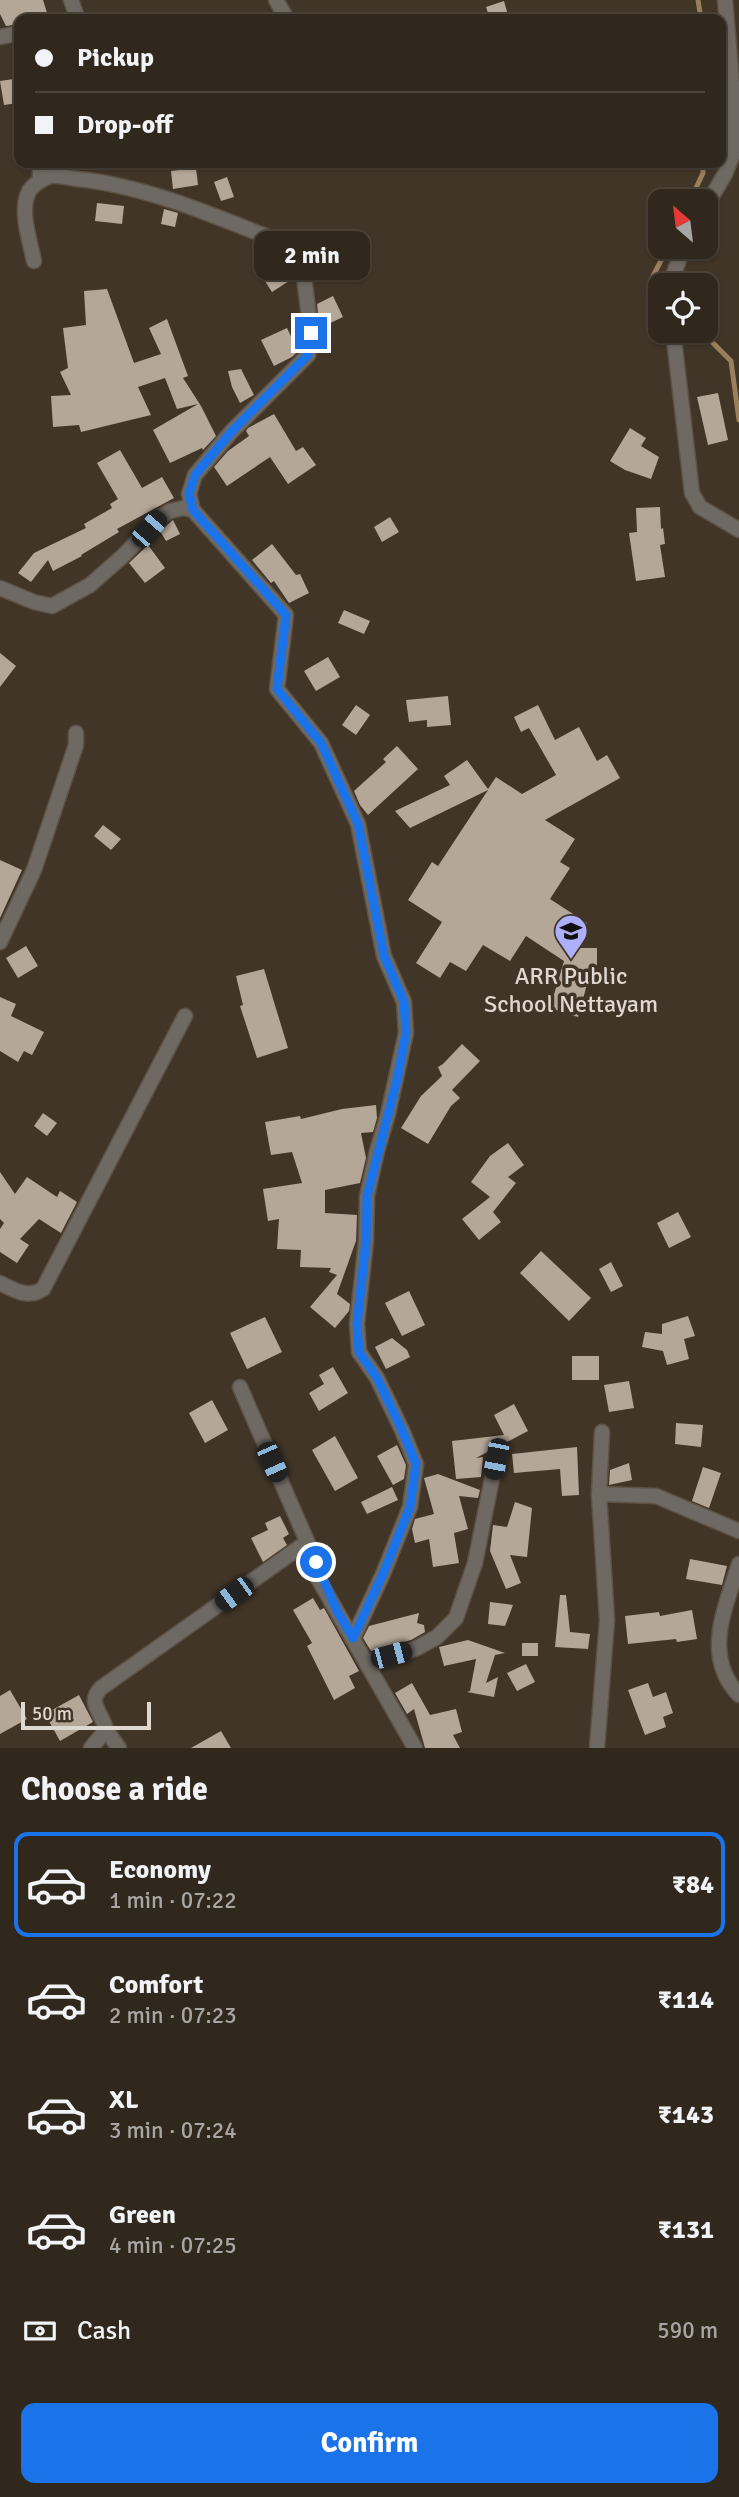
<!DOCTYPE html>
<html lang="en">
<head>
<meta charset="utf-8">
<style>
	:root { --surface:#30281d; --page:#383026; --text:#f1f3f6; --muted:#a8a6a4; --line:#4b443b; --accent:#1a73e8 }
	body { margin:0; font-family:Signika,sans-serif; background:var(--page); color:var(--text); height:100vh; display:flex; flex-direction:column; font-size:26px; white-space:nowrap }
	* { box-sizing:border-box; margin:0 }
	p { font-size:23px; color:var(--muted) }
	.icon { flex:none; width:38px; height:38px; fill:none; stroke:currentColor; stroke-width:2; stroke-linecap:round; stroke-linejoin:round }
	.map { position:relative; height:1748px; overflow:hidden }
	.panel { display:flex; flex-direction:column; background:var(--surface); flex:1 }
	.panel>* { flex:none }
	.banner { position:absolute; left:14px; top:14px; width:712px; height:154px; border-radius:14px; box-shadow:0 2px 5px #0004,0 0 0 2px var(--line); display:grid; align-content:center; height:154px; padding:0 21px; background:var(--surface) }
	.needle { width:46px; rotate:332deg }
	.buttons { position:absolute; left:648px; top:189px; display:grid; gap:14px }
	.buttons a { display:grid; place-items:center; width:70px; height:70px; border-radius:14px; background:var(--surface); box-shadow:0 2px 5px #0004,0 0 0 2px var(--line); font-size:35px }
	.scale { position:absolute; left:21px; bottom:18px; width:130px; box-sizing:border-box; padding-left:7px; border:4px solid #dfd8d0; border-top:0; font-size:19px; line-height:24px; white-space:nowrap; color:#dfd8d0; -webkit-text-stroke:5px #403527; paint-order:stroke }
	.end { position:absolute; width:32px; height:32px; margin:-16px; border:9px solid #1a73e8; background:#fff; box-shadow:0 0 0 4px #fff }
	.from { border-radius:50% }
	.bubble { position:absolute; height:49px; border-radius:14px; background:var(--surface); box-shadow:0 2px 5px #0004,0 0 0 2px var(--line); font-size:23px; font-weight:700; line-height:49px; text-align:center }
	.car { position:absolute; width:21px; height:42px; margin:-21px -10px; border-radius:9px; box-shadow:0 0 5px 2px #0007; background:linear-gradient(#222 24%,#8ab4d8 0 40%,#222 0 76%,#8ab4d8 0 86%,#222 0) }
	.banner b { display:flex; align-items:center; gap:24px; height:66px; font-size:26px }
	.banner b+b { border-top:2px solid var(--line) }
	.banner i { width:18px; height:18px; background:var(--text) }
	ul { padding:0; list-style:none }
	li { display:flex; align-items:center; gap:21px; height:105px; margin:0 14px 10px; padding:0 7px; border:4px solid transparent; border-radius:14px }
	li div { flex:1 }
	li b { display:block; font-size:26px }
	li em { font-style:normal; font-weight:700 }
	li.selected { border-color:var(--accent) }
	li>.icon { width:63px; height:63px; stroke-width:1.5 }
	h2 { padding:0 21px; font-size:32px; line-height:84px }
	.pay { display:flex; align-items:center; gap:18px; height:77px; padding:0 21px; font-size:26px }
	.pay p { margin-inline-start:auto }
	.primary-button { display:flex; gap:14px; margin-top:auto; padding:14px 21px }
	.primary-button a { flex:1; height:80px; border-radius:14px; background:var(--accent); color:#fff; font-size:28px; font-weight:700; line-height:80px; text-align:center }
	.map>svg:first-child { display:block }
	.lines { fill:none; stroke-linecap:round; stroke-linejoin:round }
	.stream { stroke:#9a7f5b; stroke-width:5 }
	.building { fill:#b5a797 }
	.minor-casing { stroke:#5d5245; stroke-width:17 }
	.minor { stroke:#6f6963; stroke-width:14 }
	.route { stroke:#1a73e8; stroke-width:9 }
	.labels { text-anchor:middle; dominant-baseline:central; stroke-width:7; stroke-linejoin:round; paint-order:stroke }
	.poi-label { font-size:24px; fill:#dfd8d0; stroke:#403527 }
</style>
</head>
<body>
<div class="map">
<svg width="739" height="1748" viewBox="0 0 739 1748">
	<rect width="100%" height="100%" fill="#403527"/>
	<g class="lines">
		<g class="stream">
			<polyline points="698,0 701,19"/>
			<polyline points="690,201 703,173 703,163"/>
			<polyline points="659,287 651,280 668,247"/>
			<polyline points="701,331 731,361 739,420"/>
		</g>
	</g>
	<g class="building">
		<polygon points="0,0 43,0 48,16 39,19 19,19 19,24 6,26 0,14"/>
		<polygon points="504,1 509,19 490,19 486,7"/>
		<polygon points="14,79 18,103 4,105 0,81"/>
		<polygon points="196,168 198,185 173,189 171,171"/>
		<polygon points="227,177 234,197 221,201 214,182"/>
		<polygon points="97,203 124,206 122,224 95,221"/>
		<polygon points="164,209 178,213 175,227 161,224"/>
		<polygon points="275,259 289,281 272,292 258,270"/>
		<polygon points="107,289 134,363 161,354 149,328 167,319 188,376 183,378 201,406 216,436 203,450 202,448 170,463 153,430 198,404 177,409 165,378 138,387 151,415 81,432 79,425 53,427 51,396 71,395 60,372 68,368 63,328 86,325 84,291"/>
		<polygon points="333,296 343,317 324,326 318,313 317,304"/>
		<polygon points="287,328 298,351 292,357 274,366 261,340"/>
		<polygon points="241,369 254,395 240,403 232,387 228,371"/>
		<polygon points="718,393 728,440 708,445 697,397"/>
		<polygon points="274,414 296,451 303,447 316,465 288,484 270,457 227,486 214,467 228,451 249,436 246,431 248,428"/>
		<polygon points="630,428 646,438 641,446 659,457 651,479 625,470 610,461"/>
		<polygon points="120,450 142,488 162,477 174,498 117,529 119,532 81,555 82,556 53,571 48,560 31,582 18,573 34,553 86,528 84,524 112,508 110,504 118,499 97,463"/>
		<polygon points="660,507 661,529 663,528 665,544 660,545 665,577 636,581 629,533 637,532 636,508"/>
		<polygon points="390,517 399,532 382,542 374,527"/>
		<polygon points="173,520 180,534 166,541 160,531"/>
		<polygon points="272,544 296,575 300,574 309,593 289,603 274,581 271,583 252,560"/>
		<polygon points="148,545 165,568 145,583 129,563"/>
		<polygon points="344,610 370,621 364,634 338,623"/>
		<polygon points="0,653 16,666 0,687"/>
		<polygon points="328,657 340,677 316,691 304,671"/>
		<polygon points="448,696 451,725 427,727 427,720 409,722 406,700"/>
		<polygon points="356,705 370,715 356,735 342,725"/>
		<polygon points="538,705 555,740 579,727 597,761 607,755 620,778 545,820 575,839 560,862 570,868 550,899 587,923 571,948 597,948 597,977 589,977 578,1017 550,1008 564,961 526,936 510,961 483,945 466,971 450,962 440,978 416,963 442,922 408,900 432,862 438,866 488,790 410,828 395,811 450,785 444,776 467,760 488,789 496,777 522,794 556,775 529,728 521,732 514,717"/>
		<polygon points="397,746 418,769 368,815 360,805 354,791 386,762 383,759"/>
		<polygon points="103,825 121,839 111,850 94,836"/>
		<polygon points="0,860 22,870 0,918"/>
		<polygon points="26,946 38,966 18,978 6,958"/>
		<polygon points="264,969 288,1048 257,1058 240,1006 243,1005 236,976"/>
		<polygon points="0,997 16,1004 11,1016 44,1032 32,1055 24,1051 18,1062 0,1051"/>
		<polygon points="462,1044 480,1061 452,1090 460,1098 451,1106 428,1144 401,1128 421,1096 442,1076 438,1067 443,1064"/>
		<polygon points="376,1105 377,1118 373,1132 361,1133 366,1158 360,1183 325,1190 325,1213 357,1215 356,1241 337,1294 350,1304 349,1311 335,1328 310,1307 337,1275 329,1272 331,1268 300,1267 301,1250 277,1249 279,1219 268,1221 263,1189 302,1183 292,1152 271,1155 265,1122 300,1116 301,1119 342,1109"/>
		<polygon points="43,1113 57,1123 47,1136 34,1126"/>
		<polygon points="508,1143 524,1165 508,1177 516,1183 493,1212 501,1222 479,1240 462,1219 490,1197 471,1182 490,1156"/>
		<polygon points="0,1172 15,1194 27,1177 57,1197 60,1191 77,1202 61,1233 39,1219 20,1239 29,1245 17,1263 0,1252 0,1229 4,1223 0,1219"/>
		<polygon points="678,1212 691,1237 669,1248 657,1223"/>
		<polygon points="541,1251 591,1298 569,1321 520,1273"/>
		<polygon points="611,1262 623,1286 611,1292 599,1269"/>
		<polygon points="409,1291 425,1325 402,1336 385,1303"/>
		<polygon points="688,1316 695,1336 684,1339 689,1359 667,1365 663,1351 642,1347 645,1332 662,1334 662,1324"/>
		<polygon points="265,1317 282,1352 247,1369 230,1333"/>
		<polygon points="392,1338 407,1350 410,1357 386,1369 375,1347"/>
		<rect x="572" y="1356" width="27" height="24"/>
		<polygon points="333,1367 348,1393 319,1411 309,1393 324,1384 319,1375"/>
		<polygon points="629,1381 634,1408 609,1412 604,1385"/>
		<polygon points="212,1400 228,1430 205,1443 189,1413"/>
		<polygon points="514,1404 528,1431 476,1458 483,1457 481,1477 456,1479 452,1441 504,1435 494,1415"/>
		<polygon points="676,1423 703,1425 701,1447 675,1444"/>
		<polygon points="335,1436 358,1478 335,1491 312,1450"/>
		<polygon points="397,1445 406,1465 404,1479 393,1485 377,1456"/>
		<polygon points="577,1447 579,1495 562,1496 560,1469 514,1473 512,1454"/>
		<polygon points="629,1463 632,1480 609,1485 610,1470"/>
		<polygon points="703,1467 721,1473 709,1508 692,1501"/>
		<polygon points="438,1474 480,1490 478,1498 459,1496 468,1529 454,1533 459,1563 433,1567 429,1539 415,1543 412,1529 415,1519 434,1514 424,1478"/>
		<polygon points="392,1487 398,1500 367,1514 361,1502"/>
		<polygon points="515,1502 532,1508 527,1557 510,1555 521,1583 506,1589 490,1551 493,1525 507,1527"/>
		<polygon points="280,1516 289,1534 283,1538 287,1545 263,1562 251,1538 268,1530 265,1523"/>
		<polygon points="690,1559 727,1566 722,1585 686,1579"/>
		<polygon points="560,1595 566,1595 570,1632 590,1634 588,1649 555,1647"/>
		<polygon points="313,1598 320,1610 324,1608 359,1671 349,1676 355,1688 334,1700 307,1646 312,1643 293,1610"/>
		<polygon points="490,1602 513,1605 505,1626 488,1624"/>
		<polygon points="692,1610 697,1639 677,1642 676,1639 628,1644 625,1616 659,1612 660,1616"/>
		<polygon points="419,1613 417,1623 424,1625 425,1632 411,1640 371,1651 363,1638 369,1626"/>
		<polygon points="468,1640 505,1653 495,1655 486,1683 498,1677 494,1697 467,1692 470,1691 476,1659 444,1666 439,1647"/>
		<rect x="522" y="1643" width="16" height="13"/>
		<polygon points="526,1664 535,1682 517,1691 507,1673"/>
		<polygon points="412,1683 430,1715 456,1709 462,1732 453,1735 460,1748 425,1748 414,1709 407,1714 395,1693"/>
		<polygon points="648,1683 653,1697 666,1692 673,1713 663,1717 666,1727 645,1735 628,1690"/>
		<polygon points="10,1690 27,1719 0,1734 0,1696"/>
		<polygon points="79,1695 93,1722 60,1741 45,1714"/>
		<polygon points="221,1731 231,1748 191,1748"/>
	</g>
	<g class="lines">
		<defs>
			<g id="minor">
				<polyline points="71,0 76,14 73,19"/>
				<polyline points="276,0 287,19"/>
				<polyline points="0,37 19,33"/>
				<polyline points="40,163 40,180"/>
				<polyline points="705,208 725,174 733,154 734,106 725,0"/>
				<path d="M34 261C30 241 19 211 29 191 33 185 43 178 51 176 59 175 69 178 78 179 152 187 224 220 293 247L300 253 302 261 311 333 308 355 232 431 195 475 189 494 193 510 286 615 277 689 321 743 358 824 384 956 404 1002 406 1033 388 1114 377 1151 367 1196 366 1241 357 1324 359 1352 377 1378 402 1430 416 1464 410 1507 383 1574 353 1638"/>
				<polyline points="672,285 672,278 684,247"/>
				<polyline points="673,331 692,493 700,507 739,530"/>
				<polyline points="0,588 34,602 52,606 90,585 124,555 159,518 170,511 183,508 193,510"/>
				<polyline points="0,942 34,870 76,745 76,733"/>
				<path d="M0 1283C14 1290 28 1299 43 1289L185 1016"/>
				<polyline points="240,1387 313,1555"/>
				<polyline points="599,1494 656,1496 739,1531"/>
				<path d="M739 1564C725 1609 702 1656 739 1695"/>
				<polyline points="366,1662 415,1649 437,1637 456,1618 475,1563 496,1459"/>
				<polyline points="106,1730 119,1748"/>
				<path d="M91 1748 106 1730C103 1713 86 1703 101 1688L300 1547 415 1748"/>
				<polyline points="597,1748 607,1620 599,1494 602,1432"/>
			</g>
		</defs>
		<use href="#minor" class="minor-casing"/>
		<use href="#minor" class="minor"/>
	</g>
	<g class="lines">
		<polyline class="route" points="311,333 308,355 232,431 195,475 189,494 193,510 286,615 277,689 321,743 358,824 384,956 404,1002 406,1033 397,1080 367,1196 366,1241 357,1324 359,1352 377,1378 402,1430 416,1464 410,1507 383,1574 353,1638 337,1611 316,1562"/>
	</g>
	<defs>
		<symbol id="school-pin" viewBox="-11 -11 22 30"><path d="M0 17L-7.5 6A9.5 9.5 0 1 1 7.5 6Z" fill="#adaffb" stroke="#403527"/><path d="M0-5L7-2L0 1L-7-2ZM-4 1L0 2.5L4 1V4Q0 6-4 4Z" fill="#111"/></symbol>
	</defs>
	<g fill-rule="evenodd">
		<use href="#school-pin" x="552" y="912" width="38" height="52"/>
	</g>
	<g class="labels">
		<g class="poi-label">
			<text x="571" y="976">ARR Public<tspan x="571" dy="28">School Nettayam</tspan></text>
		</g>
	</g>
</svg>
<div class="buttons">
<a><svg class="needle" viewBox="-14 -14 28 28"><path d="M0-13l5 13h-10z" fill="#e53935"/><path d="M0 13l5-13h-10z" fill="#a8a6a4"/></svg></a>
<a><svg class="icon" aria-label="locate" viewBox="0 0 24 24"><circle cx="12" cy="12" r="6"/><path d="M12 2v4M12 18v4M2 12h4M18 12h4"/></svg></a>
</div>
<div class="scale">50 m</div>
<i class="end from" style="left:316px;top:1562px"></i>
<i class="end" style="left:311px;top:333px"></i>
<div class="bubble" style="left:254px;top:231px;width:116px">2 min</div>
<i class="car" style="left:149px;top:529px;rotate:41deg"></i>
<i class="car" style="left:496px;top:1459px;rotate:191deg"></i>
<i class="car" style="left:272px;top:1462px;rotate:156deg"></i>
<i class="car" style="left:234px;top:1594px;rotate:234deg"></i>
<i class="car" style="left:391px;top:1655px;rotate:75deg"></i>
<div class="banner">
<b><i class="from"></i>Pickup</b>
<b><i></i>Drop-off</b>
</div>
</div>
<section class="panel">
<h2>Choose a ride</h2>
<ul>
<li class="selected"><svg class="icon" aria-label="car" viewBox="0 0 24 24"><path d="M5 17H2v-5l4-1 3-4h7l3 4 3 1v5h-3M9 17h6M6 11h13"/><circle cx="7" cy="17" r="2"/><circle cx="17" cy="17" r="2"/></svg><div><b>Economy</b><p>1 min · 07:22</p></div><em>₹84</em></li>
<li><svg class="icon" aria-label="car" viewBox="0 0 24 24"><path d="M5 17H2v-5l4-1 3-4h7l3 4 3 1v5h-3M9 17h6M6 11h13"/><circle cx="7" cy="17" r="2"/><circle cx="17" cy="17" r="2"/></svg><div><b>Comfort</b><p>2 min · 07:23</p></div><em>₹114</em></li>
<li><svg class="icon" aria-label="car" viewBox="0 0 24 24"><path d="M5 17H2v-5l4-1 3-4h7l3 4 3 1v5h-3M9 17h6M6 11h13"/><circle cx="7" cy="17" r="2"/><circle cx="17" cy="17" r="2"/></svg><div><b>XL</b><p>3 min · 07:24</p></div><em>₹143</em></li>
<li><svg class="icon" aria-label="car" viewBox="0 0 24 24"><path d="M5 17H2v-5l4-1 3-4h7l3 4 3 1v5h-3M9 17h6M6 11h13"/><circle cx="7" cy="17" r="2"/><circle cx="17" cy="17" r="2"/></svg><div><b>Green</b><p>4 min · 07:25</p></div><em>₹131</em></li>
</ul>
<div class="pay"><svg class="icon" aria-label="cash" viewBox="0 0 24 24"><path d="M3 7h18v10H3z"/><circle cx="12" cy="12" r="2"/></svg>Cash<p>590 m</p></div>
<div class="primary-button"><a>Confirm</a></div>
</section>
</body>
</html>
